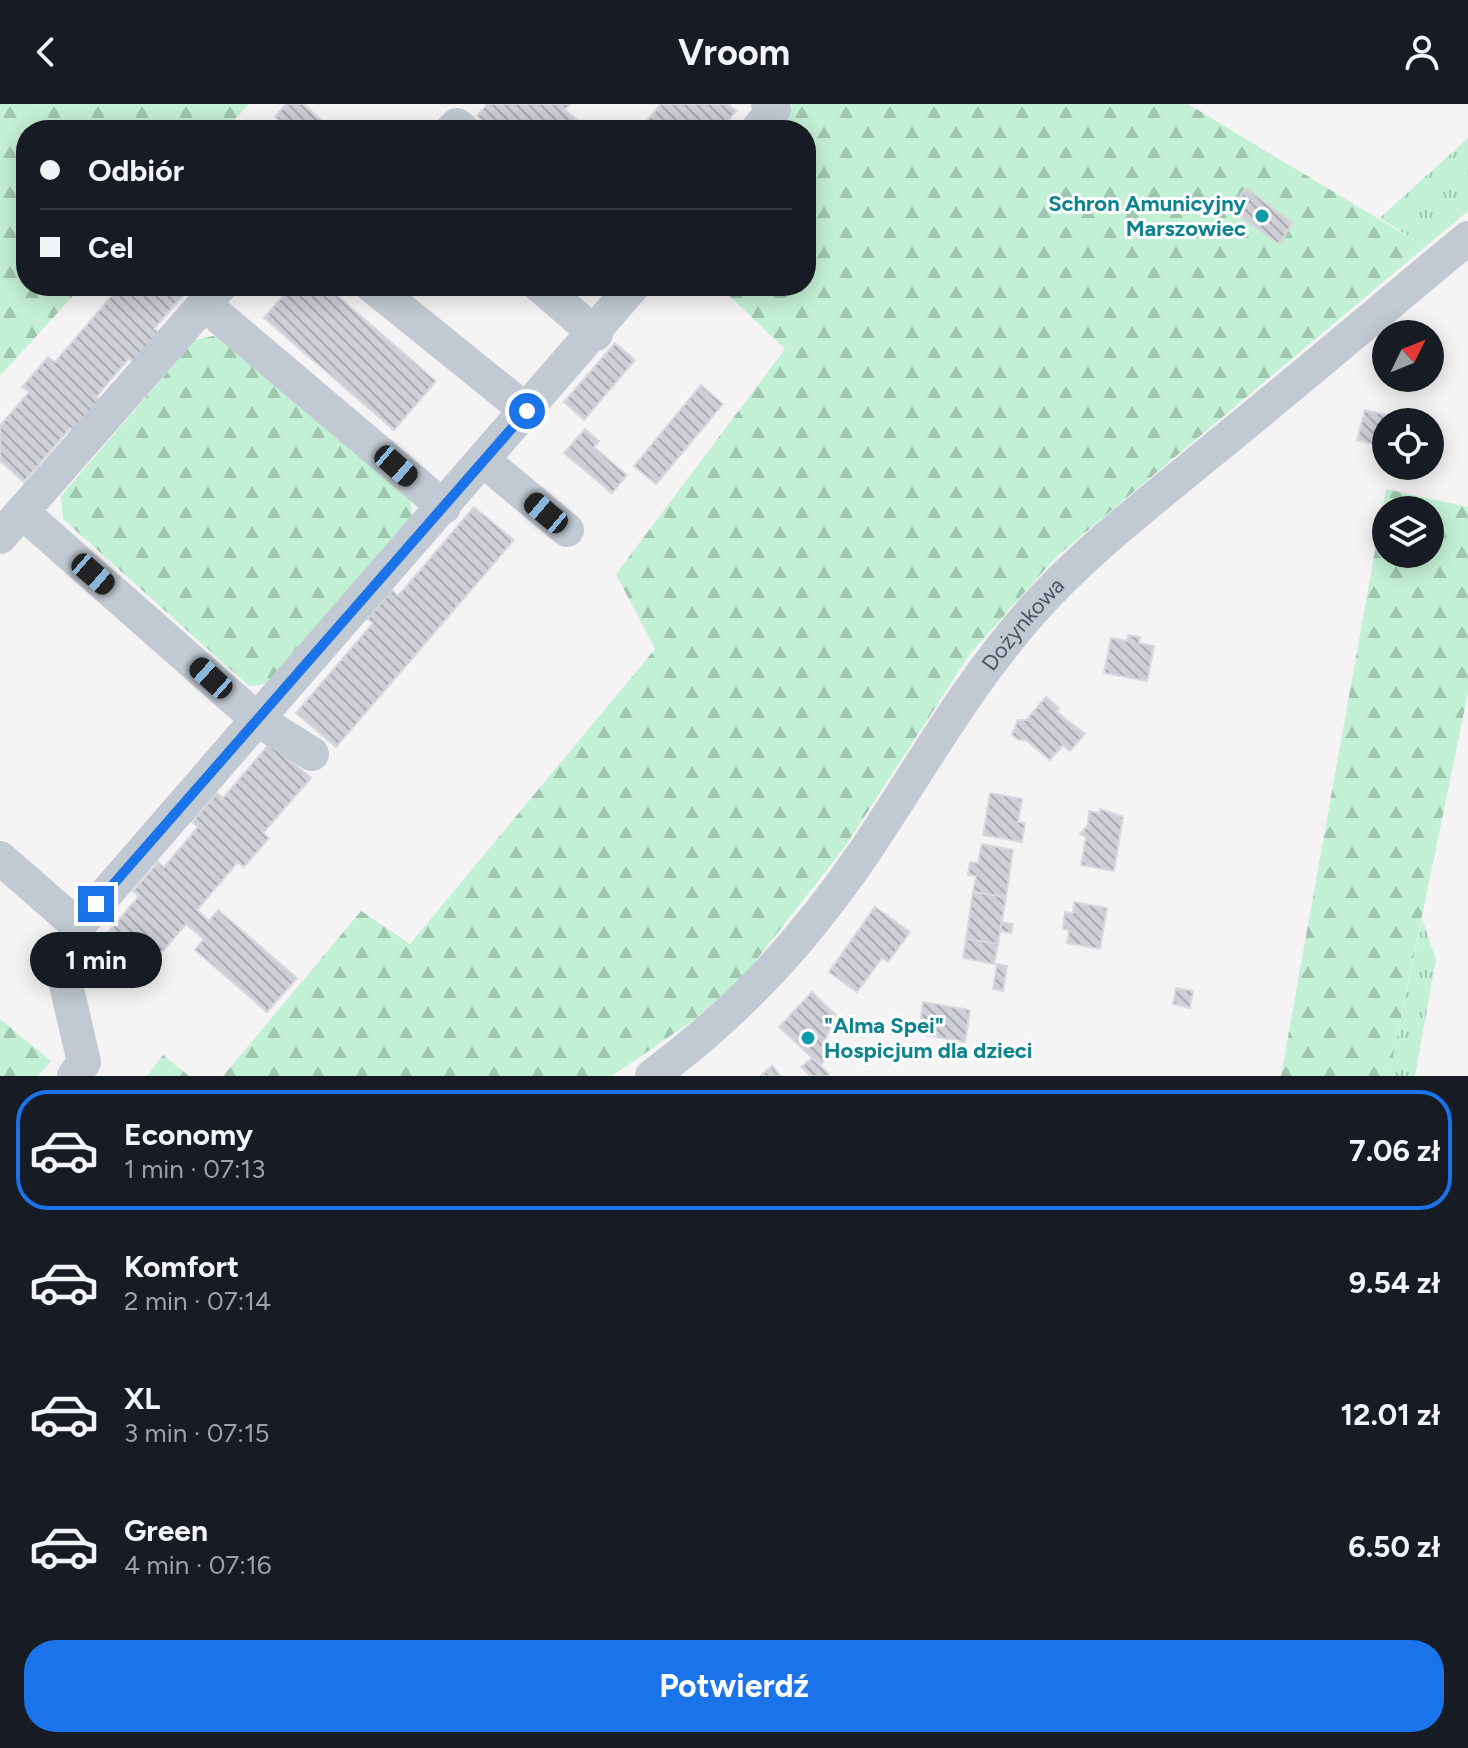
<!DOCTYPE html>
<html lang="pl">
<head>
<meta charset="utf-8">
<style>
	:root { --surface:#171b24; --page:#242831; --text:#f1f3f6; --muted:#9ea1a6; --line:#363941; --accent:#1a73e8 }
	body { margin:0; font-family:Figtree,sans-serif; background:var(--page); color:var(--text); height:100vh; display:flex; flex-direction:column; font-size:30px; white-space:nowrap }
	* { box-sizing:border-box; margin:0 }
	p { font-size:26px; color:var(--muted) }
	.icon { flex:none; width:44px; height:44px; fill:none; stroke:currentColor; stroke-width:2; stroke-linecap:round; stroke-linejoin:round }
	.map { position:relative; height:972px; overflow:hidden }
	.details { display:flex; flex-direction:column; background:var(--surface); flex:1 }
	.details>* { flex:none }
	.guide { position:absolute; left:16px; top:16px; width:800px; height:176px; border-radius:32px; box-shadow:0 4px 20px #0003; display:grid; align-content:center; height:176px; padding:0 24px; background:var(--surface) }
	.needle { width:52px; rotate:47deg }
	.fabs { position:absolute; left:1372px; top:216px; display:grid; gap:16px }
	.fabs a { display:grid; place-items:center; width:72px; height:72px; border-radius:50%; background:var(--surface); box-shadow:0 4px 20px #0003; font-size:40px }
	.end { position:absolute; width:36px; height:36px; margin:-18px; border:10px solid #1a73e8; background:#fff; box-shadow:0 0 0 4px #fff }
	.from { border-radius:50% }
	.bubble { position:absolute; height:56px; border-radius:28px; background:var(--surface); box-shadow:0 4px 20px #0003; font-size:26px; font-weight:700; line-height:56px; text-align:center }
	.car { position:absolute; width:24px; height:48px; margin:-24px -12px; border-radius:10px; box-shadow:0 0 6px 2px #0007; background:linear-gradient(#222 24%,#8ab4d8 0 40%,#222 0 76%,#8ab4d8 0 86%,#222 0) }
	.guide b { display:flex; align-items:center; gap:28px; height:76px; font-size:30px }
	.guide b+b { border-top:2px solid var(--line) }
	.guide i { width:20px; height:20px; background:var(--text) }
	ul { padding:14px 0 0; list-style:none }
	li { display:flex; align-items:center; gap:24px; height:120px; margin:0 16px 12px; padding:0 8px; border:4px solid transparent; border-radius:32px }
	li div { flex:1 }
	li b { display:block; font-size:30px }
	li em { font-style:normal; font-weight:700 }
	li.on { border-color:var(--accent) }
	li>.icon { width:72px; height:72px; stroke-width:1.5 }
	.action { display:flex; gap:16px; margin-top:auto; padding:16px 24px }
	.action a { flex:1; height:92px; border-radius:32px; background:var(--accent); color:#fff; font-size:32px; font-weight:700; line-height:92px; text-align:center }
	header { display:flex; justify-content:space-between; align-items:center; height:104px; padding:0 24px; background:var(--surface); font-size:36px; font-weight:700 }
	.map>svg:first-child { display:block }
	.grass { fill:url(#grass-tufts) }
	.forest { fill:url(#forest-firs); fill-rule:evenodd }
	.building { fill:url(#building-back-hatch); stroke:#d7d9de; stroke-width:2 }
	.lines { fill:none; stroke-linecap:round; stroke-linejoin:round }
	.minor { stroke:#c1cad2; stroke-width:34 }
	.route { stroke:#1a73e8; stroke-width:10 }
	.culture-dot { fill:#0f9aa8; stroke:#fff; stroke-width:3 }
	.labels { text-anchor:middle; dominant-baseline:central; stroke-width:6; stroke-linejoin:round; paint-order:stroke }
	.culture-label { font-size:22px; font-weight:bold; fill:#0d838f; stroke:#fff; text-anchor:end }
	.street-label { font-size:22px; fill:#4a5661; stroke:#fff }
</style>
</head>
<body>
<header><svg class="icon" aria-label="back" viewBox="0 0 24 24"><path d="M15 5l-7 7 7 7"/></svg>Vroom<svg class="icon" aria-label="person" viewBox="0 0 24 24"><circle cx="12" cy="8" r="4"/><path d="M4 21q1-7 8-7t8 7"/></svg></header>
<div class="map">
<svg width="1468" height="972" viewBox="0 0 1468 972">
	<defs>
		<pattern id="grass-tufts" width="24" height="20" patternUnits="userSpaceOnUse" patternTransform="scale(2)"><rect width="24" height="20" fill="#c3f1d5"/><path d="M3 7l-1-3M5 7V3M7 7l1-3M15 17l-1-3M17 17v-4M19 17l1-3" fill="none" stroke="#a0c6b0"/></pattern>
		<pattern id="forest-firs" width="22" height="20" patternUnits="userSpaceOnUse" patternTransform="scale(2)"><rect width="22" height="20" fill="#c3f1d5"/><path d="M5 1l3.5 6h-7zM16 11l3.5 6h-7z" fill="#a0c6b0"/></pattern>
		<pattern id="building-back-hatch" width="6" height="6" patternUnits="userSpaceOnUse" patternTransform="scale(2)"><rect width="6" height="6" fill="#cdcfd5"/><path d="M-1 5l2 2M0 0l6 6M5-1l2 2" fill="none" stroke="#a8abb0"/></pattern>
	</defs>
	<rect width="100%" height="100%" fill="#f5f3f3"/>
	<g class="grass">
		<polygon points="1468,34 1468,107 1425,143 1380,114"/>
		<polygon points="1422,815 1436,855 1415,972 1389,972"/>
	</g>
	<g class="forest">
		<polygon points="0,0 249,0 225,26 26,26 26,182 82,182 0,272"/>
		<polygon points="790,0 1188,0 1425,143 1056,453 970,550 844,744 742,874 695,915 612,972 223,972 361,807 410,840 655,545 616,470 785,245 719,182 806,182 806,26 769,26 784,7 793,3"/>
		<polygon points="217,231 410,394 413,417 273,579 249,582 63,415 61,392 195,236"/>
		<path d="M1386 385 1468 403V589L1389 972H1281ZM1430 406V450H1386V406Z"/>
		<polygon points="0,915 51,957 38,972 0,972"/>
		<polygon points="163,951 189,972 147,972"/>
	</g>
	<g class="building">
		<polygon points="286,0 303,0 331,25 290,26 275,13"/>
		<polygon points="487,0 570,0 565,6 589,26 493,26 477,12"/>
		<polygon points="661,0 728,0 736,7 720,26 639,26"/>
		<polygon points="1246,84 1293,119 1279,140 1231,106"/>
		<polygon points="120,182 191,182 154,225 160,229 134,259 129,254 96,293 102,297 75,328 70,324 24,378 0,357 0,322 29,288 22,283 48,253 55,258"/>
		<polygon points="292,182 326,182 436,277 394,326 264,214"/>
		<polygon points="615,239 635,256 584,316 564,298"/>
		<polygon points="701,281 723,300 656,380 634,362"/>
		<polygon points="1365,306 1387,311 1380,342 1357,336"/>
		<polygon points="585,325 599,337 594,343 627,371 612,389 564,349"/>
		<polygon points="474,403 514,436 336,643 296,609 373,519 367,515 392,486 398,492"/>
		<polygon points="1128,531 1140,533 1139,539 1154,542 1147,577 1104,569 1111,534 1127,537"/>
		<polygon points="1046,593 1059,604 1057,608 1085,630 1070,647 1063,641 1050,656 1026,636 1019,636 1012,631 1018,616 1026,616"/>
		<polygon points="270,639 311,674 263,729 269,734 244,763 238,758 197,806 209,817 218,806 297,874 267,908 195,846 204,835 186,820 133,882 92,847 139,792 133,787 158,758 164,763 198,723 192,718 217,689 223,694"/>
		<polygon points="990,689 1022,695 1018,718 1025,719 1022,738 983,731"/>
		<polygon points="1100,705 1123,713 1114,767 1081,761 1086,733 1080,730 1088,721 1089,707 1099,709"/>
		<polygon points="982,740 1013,746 1006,793 973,788 976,772 968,771 970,758 978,759"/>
		<polygon points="973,788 1006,793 998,840 966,835"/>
		<polygon points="1074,798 1107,804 1100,845 1067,839 1069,826 1063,825 1065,808 1073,809"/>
		<polygon points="875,803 910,828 888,858 882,854 857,888 829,868"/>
		<polygon points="1002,818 1013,820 1011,829 1000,827"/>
		<polygon points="966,835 998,840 994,860 963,854"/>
		<polygon points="997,860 1007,862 1003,887 993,885"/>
		<polygon points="1176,884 1193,887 1190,904 1173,900"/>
		<polygon points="812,888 836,911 826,921 830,924 822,943 824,957 820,961 779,923"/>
		<polygon points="923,898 970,906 965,938 919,930"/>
		<polygon points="812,954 829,970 827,972 811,972 801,963"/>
		<polygon points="772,962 781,972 760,972"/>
	</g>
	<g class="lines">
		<g class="minor">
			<polyline points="452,26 457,21 463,26"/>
			<polyline points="757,26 774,5 768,0"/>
			<polyline points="372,182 527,307"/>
			<polyline points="540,182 596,230"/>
			<polyline points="204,200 444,403"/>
			<polyline points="484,357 567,426"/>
			<polyline points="22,408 258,616 312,650"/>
			<polyline points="0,433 220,182"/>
			<polyline points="0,754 78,822"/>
			<polyline points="74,972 84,958 66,881 78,822 633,182"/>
			<path id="s1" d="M652 972C739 907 801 840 863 750 918 669 966 581 1032 507 1082 450 1145 402 1203 354 1292 282 1380 207 1468 134"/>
		</g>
	</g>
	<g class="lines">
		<polyline class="route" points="96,800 527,307"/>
	</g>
	<g class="culture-dot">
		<circle cx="1262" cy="112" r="8"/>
		<circle cx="808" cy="934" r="8"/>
	</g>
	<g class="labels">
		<g class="culture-label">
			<text x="1246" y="99">Schron Amunicyjny<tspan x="1246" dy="25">Marszowiec</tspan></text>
			<text x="824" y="921" text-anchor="start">"Alma Spei"<tspan x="824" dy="25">Hospicjum dla dzieci</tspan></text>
		</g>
		<g class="street-label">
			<text stroke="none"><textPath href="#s1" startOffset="588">Dożynkowa</textPath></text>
		</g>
	</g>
</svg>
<div class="fabs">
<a><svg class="needle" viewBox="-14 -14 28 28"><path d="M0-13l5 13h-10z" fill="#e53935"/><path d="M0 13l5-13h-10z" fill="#9ea1a6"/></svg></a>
<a><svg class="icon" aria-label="locate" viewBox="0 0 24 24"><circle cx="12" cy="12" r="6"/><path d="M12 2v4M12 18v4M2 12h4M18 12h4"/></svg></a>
<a><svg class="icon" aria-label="layers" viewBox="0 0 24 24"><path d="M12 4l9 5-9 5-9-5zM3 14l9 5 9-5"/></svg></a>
</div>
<i class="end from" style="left:527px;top:307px"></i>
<i class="end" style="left:96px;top:800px"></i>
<div class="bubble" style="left:30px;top:828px;width:132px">1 min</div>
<i class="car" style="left:396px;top:362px;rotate:131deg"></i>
<i class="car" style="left:546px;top:409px;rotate:310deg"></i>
<i class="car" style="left:93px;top:470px;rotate:131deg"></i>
<i class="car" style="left:211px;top:574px;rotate:312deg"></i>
<div class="guide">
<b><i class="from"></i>Odbiór</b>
<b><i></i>Cel</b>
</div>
</div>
<section class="details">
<ul>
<li class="on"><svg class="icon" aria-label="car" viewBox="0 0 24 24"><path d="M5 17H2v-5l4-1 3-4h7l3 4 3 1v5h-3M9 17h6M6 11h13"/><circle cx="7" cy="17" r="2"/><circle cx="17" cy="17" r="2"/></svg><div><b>Economy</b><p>1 min · 07:13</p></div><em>7.06 zł</em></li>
<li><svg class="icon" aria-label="car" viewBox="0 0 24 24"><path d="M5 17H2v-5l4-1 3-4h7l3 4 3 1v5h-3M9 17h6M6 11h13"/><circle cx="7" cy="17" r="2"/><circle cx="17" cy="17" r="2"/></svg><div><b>Komfort</b><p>2 min · 07:14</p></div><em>9.54 zł</em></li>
<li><svg class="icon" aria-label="car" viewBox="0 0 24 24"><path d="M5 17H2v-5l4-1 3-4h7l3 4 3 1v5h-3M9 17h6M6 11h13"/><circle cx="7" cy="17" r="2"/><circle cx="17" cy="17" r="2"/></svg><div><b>XL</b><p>3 min · 07:15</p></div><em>12.01 zł</em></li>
<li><svg class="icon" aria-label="car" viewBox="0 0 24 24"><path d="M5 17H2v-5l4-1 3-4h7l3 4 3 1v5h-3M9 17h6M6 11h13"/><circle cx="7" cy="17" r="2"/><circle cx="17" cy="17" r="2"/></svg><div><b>Green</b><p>4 min · 07:16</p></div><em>6.50 zł</em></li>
</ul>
<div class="action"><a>Potwierdź</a></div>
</section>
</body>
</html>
